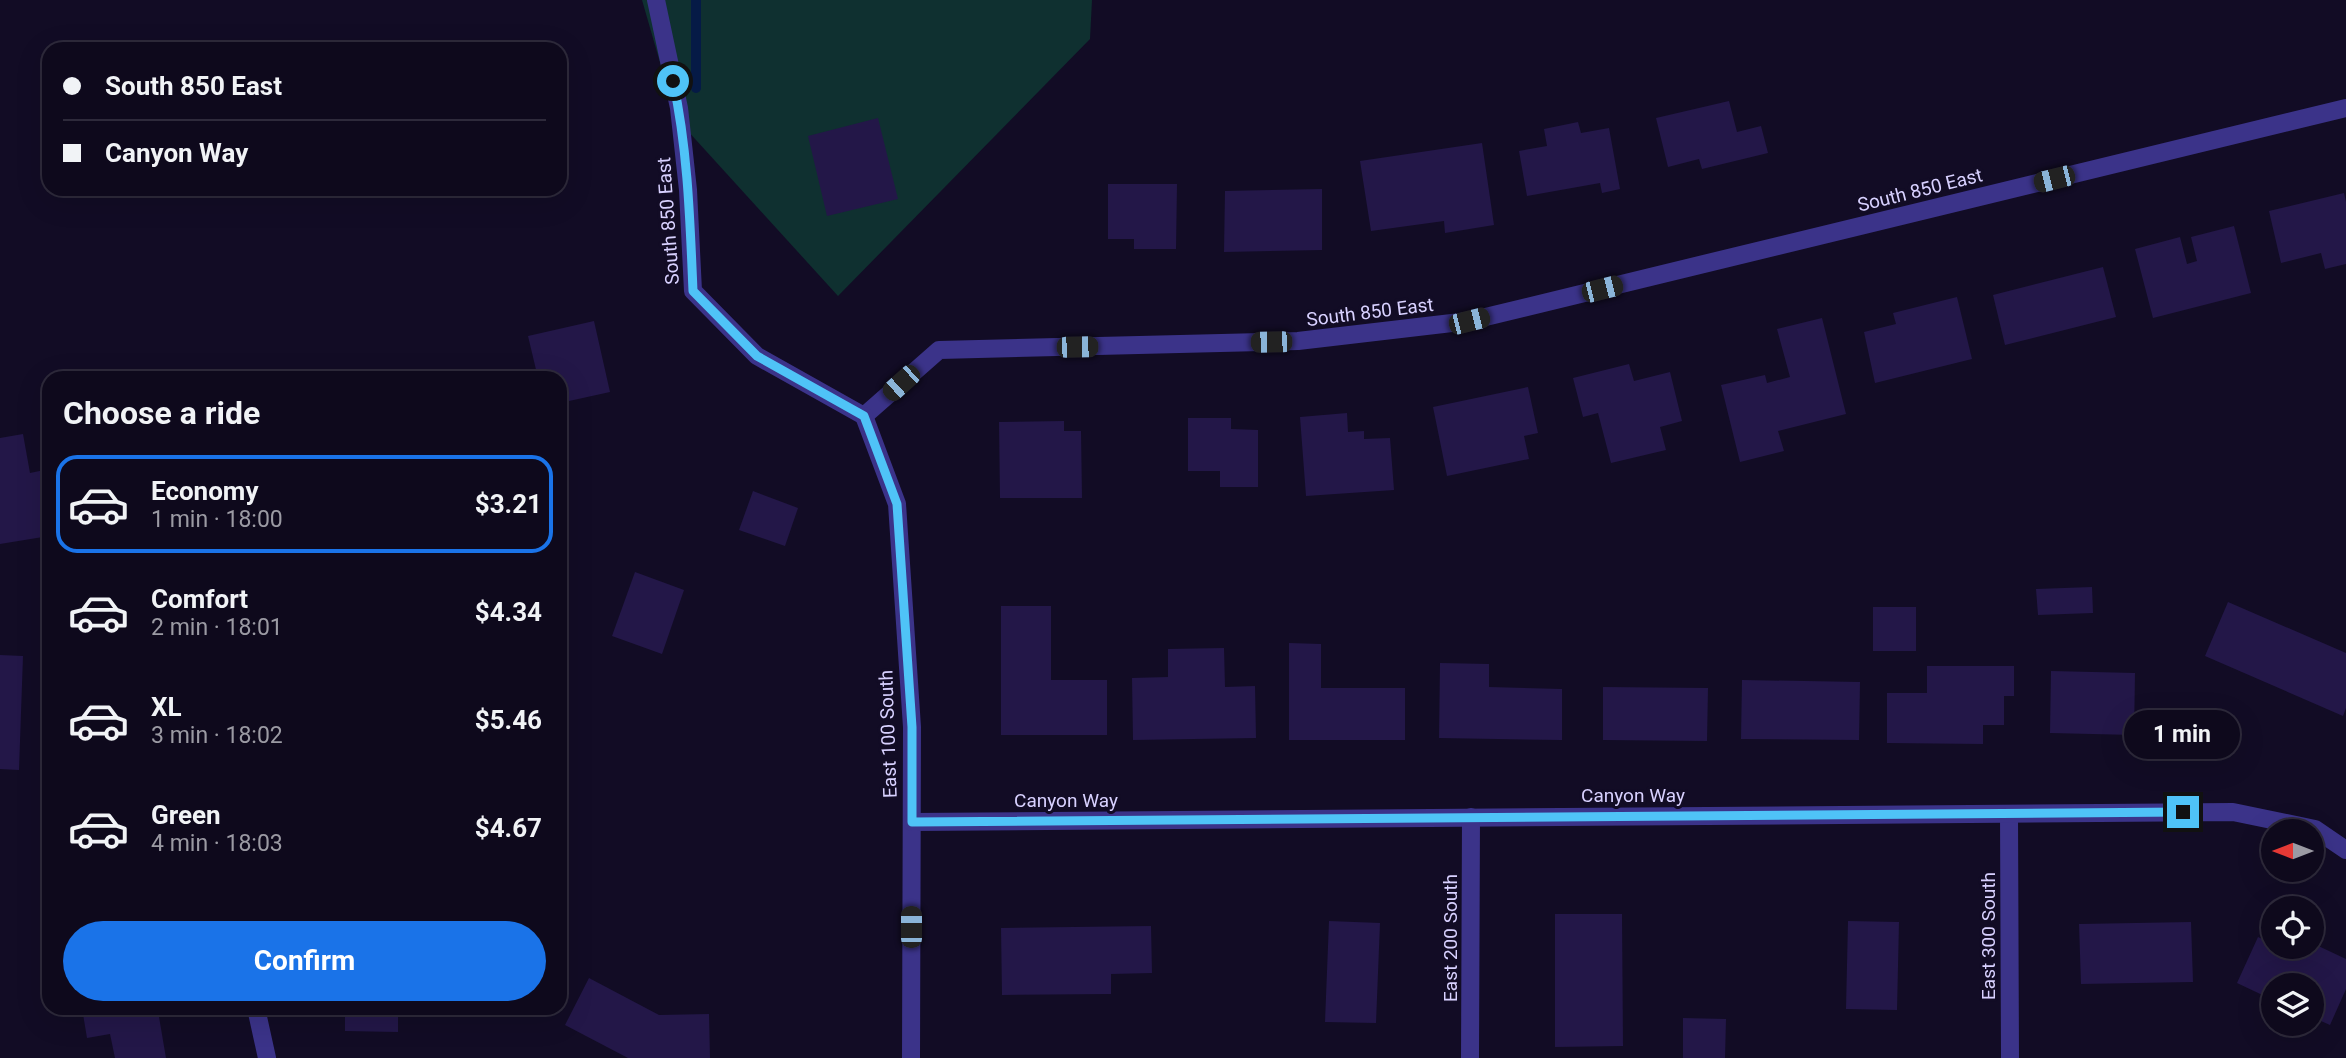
<!DOCTYPE html>
<html lang="en">
<head>
<meta charset="utf-8">
<style>
	:root { --surface:#0e091c; --page:#171225; --text:#f1f3f6; --muted:#9b9aa3; --line:#2e2a3b; --accent:#1a73e8 }
	body { margin:0; font-family:Roboto,sans-serif; background:var(--page); color:var(--text); height:100vh; display:flex; flex-direction:column; font-size:26px; white-space:nowrap }
	* { box-sizing:border-box; margin:0 }
	p { font-size:23px; color:var(--muted) }
	.icon { flex:none; width:38px; height:38px; fill:none; stroke:currentColor; stroke-width:2; stroke-linecap:round; stroke-linejoin:round }
	.map { position:relative; flex:1; overflow:hidden }
	.sheet { position:absolute; left:42px; top:371px; width:525px; height:644px; display:flex; flex-direction:column; background:var(--surface); border-radius:21px; box-shadow:0 7px 28px #0002,0 0 0 2px var(--line) }
	.sheet>* { flex:none }
	.guide { position:absolute; left:42px; top:42px; width:525px; height:154px; border-radius:21px; box-shadow:0 7px 28px #0002,0 0 0 2px var(--line); display:grid; align-content:center; height:154px; padding:0 21px; background:var(--surface) }
	.needle { width:46px; rotate:270deg }
	.controls { position:absolute; left:2261px; top:819px; display:grid; gap:14px }
	.controls a { display:grid; place-items:center; width:63px; height:63px; border-radius:50%; background:var(--surface); box-shadow:0 7px 28px #0002,0 0 0 2px var(--line); font-size:35px }
	.end { position:absolute; width:32px; height:32px; margin:-16px; border:9px solid #4fc3f7; background:#111; box-shadow:0 0 0 4px #111 }
	.from { border-radius:50% }
	.bubble { position:absolute; height:49px; border-radius:24px; background:var(--surface); box-shadow:0 7px 28px #0002,0 0 0 2px var(--line); font-size:23px; font-weight:700; line-height:49px; text-align:center }
	.car { position:absolute; width:21px; height:42px; margin:-21px -10px; border-radius:9px; box-shadow:0 0 5px 2px #0007; background:linear-gradient(#222 24%,#8ab4d8 0 40%,#222 0 76%,#8ab4d8 0 86%,#222 0) }
	.guide b { display:flex; align-items:center; gap:24px; height:66px; font-size:26px }
	.guide b+b { border-top:2px solid var(--line) }
	.guide i { width:18px; height:18px; background:var(--text) }
	ul { padding:0; list-style:none }
	li { display:flex; align-items:center; gap:21px; height:98px; margin:0 14px 10px; padding:0 7px; border:4px solid transparent; border-radius:21px }
	li div { flex:1 }
	li b { display:block; font-size:26px }
	li em { font-style:normal; font-weight:700 }
	li.current { border-color:var(--accent) }
	li>.icon { width:63px; height:63px; stroke-width:1.5 }
	h2 { padding:0 21px; font-size:32px; line-height:84px }
	.button { display:flex; gap:14px; margin-top:auto; padding:14px 21px }
	.button a { flex:1; height:80px; border-radius:42px; background:var(--accent); color:#fff; font-size:28px; font-weight:700; line-height:80px; text-align:center }
	.map>svg:first-child { display:block }
	.green { fill:#0f3030 }
	.lines { fill:none; stroke-linecap:round; stroke-linejoin:round }
	.stream { stroke:#051a46; stroke-width:10 }
	.building { fill:#231748 }
	.minor { stroke:#3b3389; stroke-width:18 }
	.route { stroke:#4fc3f7; stroke-width:9 }
	.labels { text-anchor:middle; dominant-baseline:central; stroke-width:6; stroke-linejoin:round; paint-order:stroke }
	.street-label { font-size:19px; fill:#d8d1ff; stroke:#120c25 }
</style>
</head>
<body>
<div class="map">
<svg width="2346" height="1058" viewBox="0 0 2346 1058">
	<rect width="100%" height="100%" fill="#120c25"/>
	<polygon class="green" points="642,0 1092,0 1090,39 838,296 676,118"/>
	<g class="lines">
		<polyline class="stream" points="696,0 696,88"/>
	</g>
	<g class="building">
		<polygon points="1729,101 1737,132 1761,126 1768,153 1702,169 1699,159 1668,167 1656,118"/>
		<polygon points="878,118 898,199 827,216 808,136"/>
		<polygon points="1578,122 1581,133 1609,128 1620,189 1602,193 1600,183 1527,196 1519,151 1547,146 1544,129"/>
		<polygon points="1482,143 1494,225 1445,233 1444,221 1371,231 1360,161"/>
		<polygon points="1108,184 1177,184 1176,249 1134,249 1134,239 1108,239"/>
		<polygon points="1322,189 1322,250 1224,252 1225,191"/>
		<polygon points="2344,193 2346,202 2346,264 2325,269 2321,253 2281,263 2269,211"/>
		<polygon points="2234,226 2251,293 2153,318 2135,249 2180,237 2187,264 2197,261 2191,237"/>
		<polygon points="2103,267 2116,317 2005,345 1993,295"/>
		<polygon points="1957,297 1972,359 1875,383 1864,332 1896,324 1893,313"/>
		<polygon points="1822,318 1846,414 1778,431 1784,451 1740,462 1721,385 1765,375 1767,383 1790,377 1777,329"/>
		<polygon points="594,321 610,392 560,403 560,378 538,378 528,336"/>
		<polygon points="1629,364 1634,381 1670,372 1682,421 1660,427 1666,450 1611,463 1598,413 1583,417 1573,378"/>
		<polygon points="1528,387 1538,433 1524,436 1529,459 1447,476 1433,407"/>
		<polygon points="1347,413 1348,432 1364,431 1364,439 1390,438 1394,490 1306,496 1300,417"/>
		<polygon points="1188,418 1231,418 1231,429 1258,430 1258,487 1220,487 1220,471 1188,471"/>
		<polygon points="1064,421 1064,431 1081,431 1082,498 1000,498 999,422"/>
		<polygon points="23,434 30,473 49,469 49,536 0,544 0,438"/>
		<polygon points="753,491 798,508 785,546 739,530"/>
		<polygon points="635,572 684,590 662,654 612,636"/>
		<polygon points="2092,587 2093,613 2038,615 2036,589"/>
		<polygon points="2228,602 2346,653 2346,708 2343,716 2205,656"/>
		<polygon points="1001,606 1051,606 1051,680 1107,680 1107,735 1001,735"/>
		<rect x="1873" y="607" width="43" height="44"/>
		<polygon points="1289,643 1321,644 1321,688 1405,688 1405,740 1289,740"/>
		<polygon points="1224,648 1225,687 1255,686 1256,738 1133,740 1132,678 1168,677 1168,649"/>
		<polygon points="0,655 23,656 19,770 0,769"/>
		<polygon points="1440,663 1489,664 1489,687 1562,689 1562,740 1439,738"/>
		<polygon points="1927,666 2014,666 2014,696 2004,696 2004,725 1983,725 1983,744 1887,743 1887,693 1927,693"/>
		<polygon points="2051,671 2135,673 2134,735 2050,733"/>
		<polygon points="1742,680 1860,682 1859,740 1741,739"/>
		<polygon points="1603,687 1708,688 1707,741 1603,740"/>
		<polygon points="1555,914 1622,914 1623,1046 1555,1047"/>
		<polygon points="1329,921 1380,923 1376,1023 1325,1022"/>
		<polygon points="1848,921 1899,922 1897,1010 1846,1009"/>
		<polygon points="2191,922 2193,982 2081,984 2079,924"/>
		<polygon points="1151,926 1152,973 1111,974 1111,994 1002,995 1001,928"/>
		<polygon points="2258,937 2273,944 2273,947 2279,947 2296,954 2299,947 2312,947 2312,943 2346,959 2346,989 2330,1025 2312,1017 2312,985 2273,985 2273,1000 2237,983"/>
		<polygon points="589,978 659,1015 709,1014 710,1058 628,1058 565,1025"/>
		<polygon points="82,1008 145,1008 146,1013 158,1011 166,1058 115,1058 110,1034 87,1038"/>
		<polygon points="345,1008 398,1008 398,1032 345,1031"/>
		<polygon points="1683,1018 1726,1019 1725,1058 1683,1058"/>
	</g>
	<g class="lines">
		<g class="minor">
			<polyline points="656,0 679,108 688,190 693,291 757,356 864,416"/>
			<polyline points="864,416 939,350 1298,341 1469,321 2346,108"/>
			<polyline points="864,416 897,504 912,727 911,1058"/>
			<polyline points="2009,814 2010,1058"/>
			<polyline points="912,822 2233,812 2315,829 2346,850"/>
			<polyline points="256,1008 267,1058"/>
			<polyline points="1470,1058 1471,817"/>
		</g>
	</g>
	<g class="lines">
		<path class="route" d="M673 81C688 150 690 221 693 291L757 356 864 416 897 504 912 727V822L2183 812"/>
	</g>
	<g class="labels">
		<g class="street-label">
			<text transform="translate(1920 190) rotate(-14)">South 850 East</text>
			<text transform="translate(668 221) rotate(-94)">South 850 East</text>
			<text transform="translate(1370 312) rotate(-7)">South 850 East</text>
			<text transform="translate(888 734) rotate(-92)">East 100 South</text>
			<text x="1633" y="795">Canyon Way</text>
			<text x="1066" y="800">Canyon Way</text>
			<text transform="translate(1988 936) rotate(-90)">East 300 South</text>
			<text transform="translate(1450 938) rotate(-90)">East 200 South</text>
		</g>
	</g>
</svg>
<div class="controls">
<a><svg class="needle" viewBox="-14 -14 28 28"><path d="M0-13l5 13h-10z" fill="#e53935"/><path d="M0 13l5-13h-10z" fill="#9b9aa3"/></svg></a>
<a><svg class="icon" aria-label="locate" viewBox="0 0 24 24"><circle cx="12" cy="12" r="6"/><path d="M12 2v4M12 18v4M2 12h4M18 12h4"/></svg></a>
<a><svg class="icon" aria-label="layers" viewBox="0 0 24 24"><path d="M12 4l9 5-9 5-9-5zM3 14l9 5 9-5"/></svg></a>
</div>
<i class="end from" style="left:673px;top:81px"></i>
<i class="end" style="left:2183px;top:812px"></i>
<div class="bubble" style="left:2124px;top:710px;width:116px">1 min</div>
<i class="car" style="left:2054px;top:179px;rotate:256deg"></i>
<i class="car" style="left:1602px;top:289px;rotate:76deg"></i>
<i class="car" style="left:1469px;top:321px;rotate:76deg"></i>
<i class="car" style="left:1271px;top:342px;rotate:269deg"></i>
<i class="car" style="left:1077px;top:347px;rotate:89deg"></i>
<i class="car" style="left:901px;top:383px;rotate:228deg"></i>
<i class="car" style="left:911px;top:927px;rotate:0deg"></i>
<div class="guide">
<b><i class="from"></i>South 850 East</b>
<b><i></i>Canyon Way</b>
</div>
<section class="sheet">
<h2>Choose a ride</h2>
<ul>
<li class="current"><svg class="icon" aria-label="car" viewBox="0 0 24 24"><path d="M5 17H2v-5l4-1 3-4h7l3 4 3 1v5h-3M9 17h6M6 11h13"/><circle cx="7" cy="17" r="2"/><circle cx="17" cy="17" r="2"/></svg><div><b>Economy</b><p>1 min · 18:00</p></div><em>$3.21</em></li>
<li><svg class="icon" aria-label="car" viewBox="0 0 24 24"><path d="M5 17H2v-5l4-1 3-4h7l3 4 3 1v5h-3M9 17h6M6 11h13"/><circle cx="7" cy="17" r="2"/><circle cx="17" cy="17" r="2"/></svg><div><b>Comfort</b><p>2 min · 18:01</p></div><em>$4.34</em></li>
<li><svg class="icon" aria-label="car" viewBox="0 0 24 24"><path d="M5 17H2v-5l4-1 3-4h7l3 4 3 1v5h-3M9 17h6M6 11h13"/><circle cx="7" cy="17" r="2"/><circle cx="17" cy="17" r="2"/></svg><div><b>XL</b><p>3 min · 18:02</p></div><em>$5.46</em></li>
<li><svg class="icon" aria-label="car" viewBox="0 0 24 24"><path d="M5 17H2v-5l4-1 3-4h7l3 4 3 1v5h-3M9 17h6M6 11h13"/><circle cx="7" cy="17" r="2"/><circle cx="17" cy="17" r="2"/></svg><div><b>Green</b><p>4 min · 18:03</p></div><em>$4.67</em></li>
</ul>
<div class="button"><a>Confirm</a></div>
</section>
</div>
</body>
</html>
